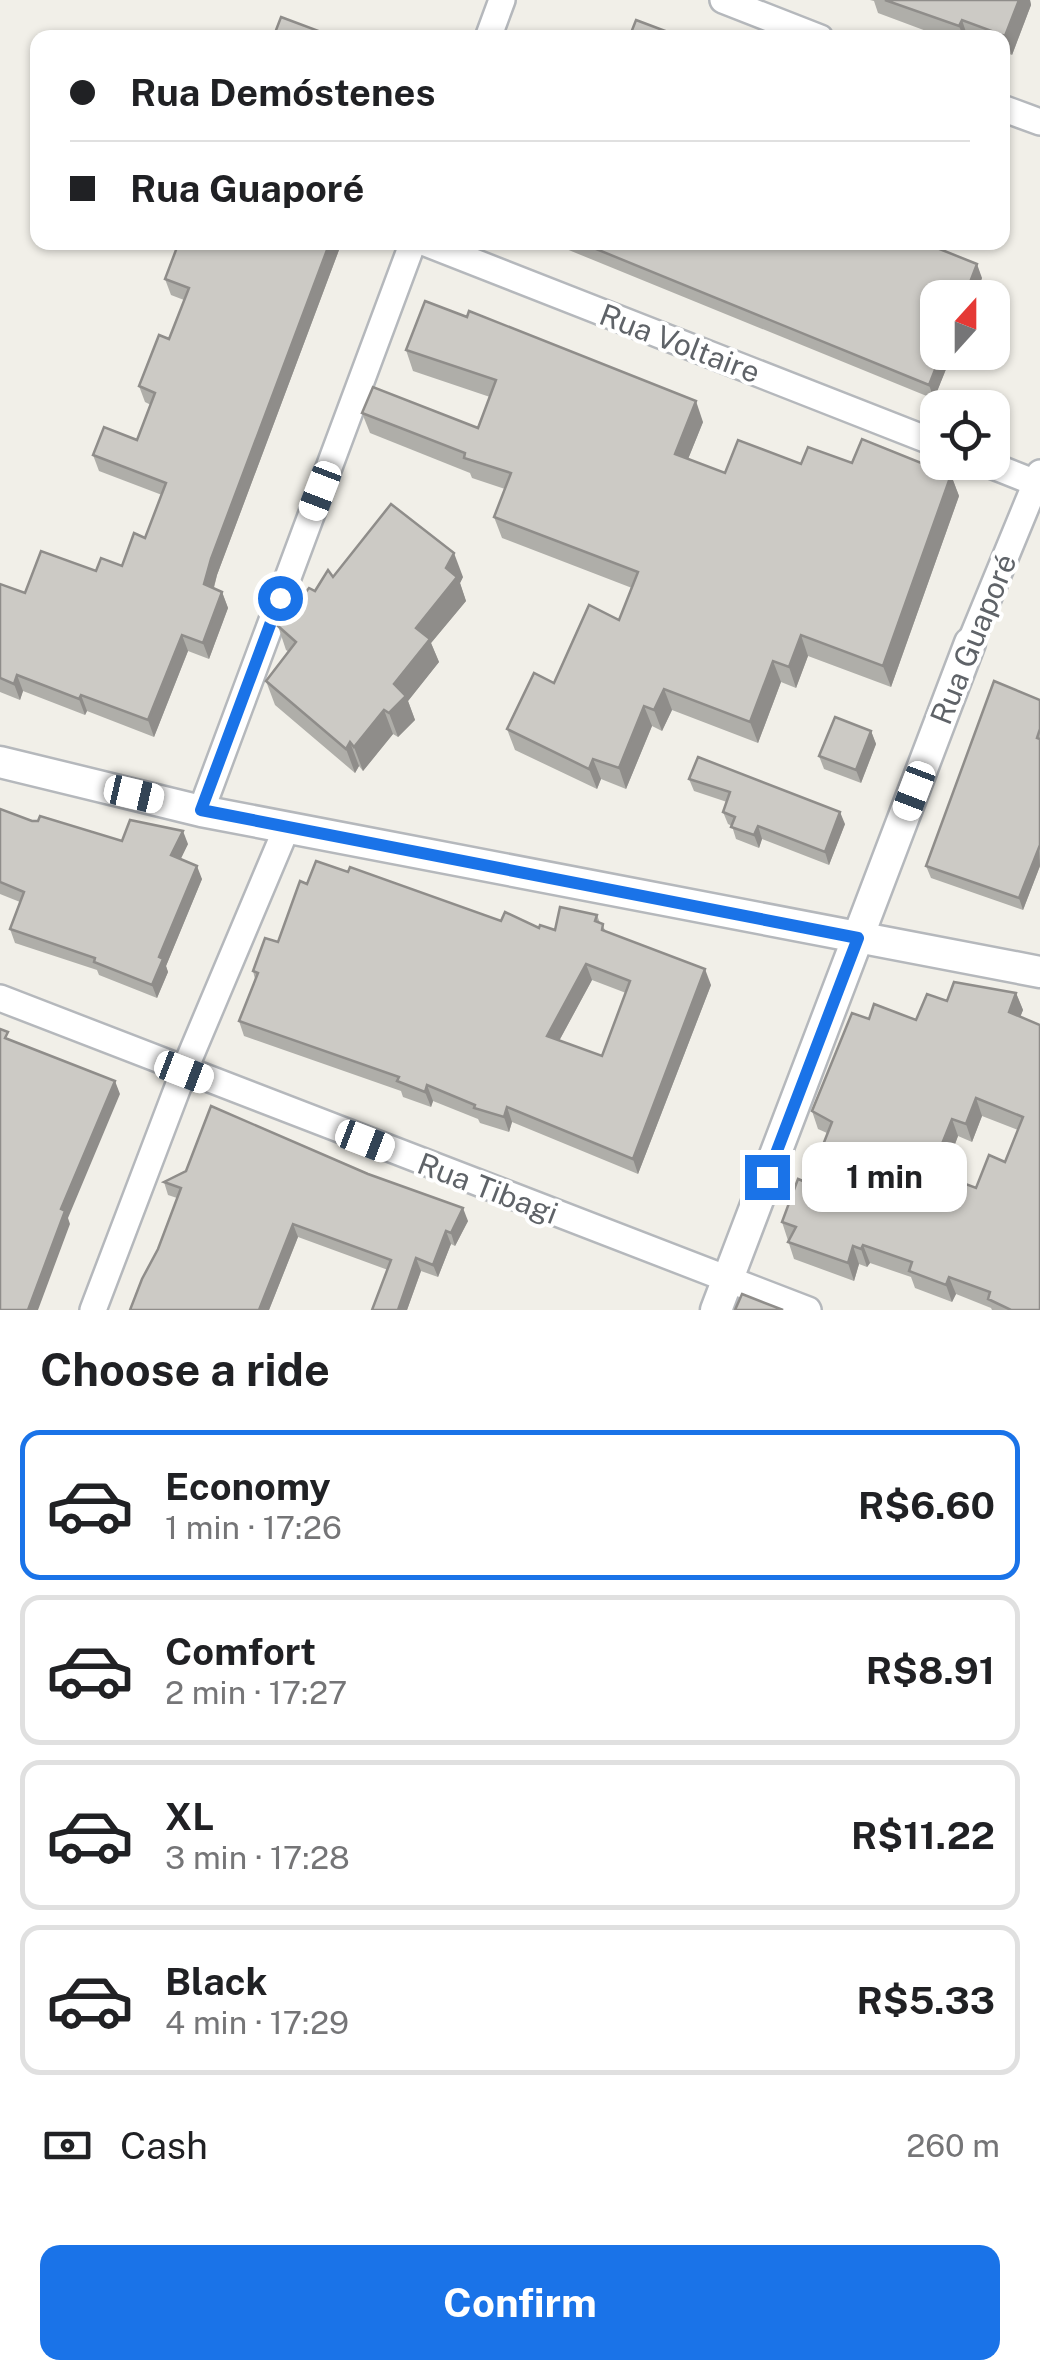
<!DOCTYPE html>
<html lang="en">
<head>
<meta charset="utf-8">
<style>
	:root { --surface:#fff; --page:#f6f6f6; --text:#202124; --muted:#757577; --line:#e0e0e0; --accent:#1a73e8 }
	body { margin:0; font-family:"Public Sans",sans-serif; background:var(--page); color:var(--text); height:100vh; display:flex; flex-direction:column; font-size:38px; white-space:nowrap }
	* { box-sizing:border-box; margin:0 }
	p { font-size:32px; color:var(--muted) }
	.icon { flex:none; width:55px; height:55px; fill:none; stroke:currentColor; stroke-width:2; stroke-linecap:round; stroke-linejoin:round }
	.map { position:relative; height:1310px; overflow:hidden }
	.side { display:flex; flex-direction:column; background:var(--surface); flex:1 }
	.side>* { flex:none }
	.top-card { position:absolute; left:30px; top:30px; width:980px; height:220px; border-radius:20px; box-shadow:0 2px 8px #0004; display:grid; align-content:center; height:220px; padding:0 40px; background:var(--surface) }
	.needle { width:65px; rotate:21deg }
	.buttons { position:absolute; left:920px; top:280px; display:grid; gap:20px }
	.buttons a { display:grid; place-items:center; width:90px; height:90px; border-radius:20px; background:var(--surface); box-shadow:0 2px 8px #0004; font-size:50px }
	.end { position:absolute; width:45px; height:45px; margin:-22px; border:12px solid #1a73e8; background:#fff; box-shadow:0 0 0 5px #fff }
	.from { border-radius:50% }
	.bubble { position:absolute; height:70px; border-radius:20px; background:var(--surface); box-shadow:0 2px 8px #0004; font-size:32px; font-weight:700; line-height:70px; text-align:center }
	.car { position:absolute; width:30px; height:60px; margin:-30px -15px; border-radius:12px; box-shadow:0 0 8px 2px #0007; background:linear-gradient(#fff 24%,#345 0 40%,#fff 0 76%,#345 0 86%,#fff 0) }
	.top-card b { display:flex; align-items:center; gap:35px; height:95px; font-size:38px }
	.top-card b+b { border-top:2px solid var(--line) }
	.top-card i { width:25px; height:25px; background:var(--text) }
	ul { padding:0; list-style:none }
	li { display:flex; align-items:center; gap:30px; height:150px; margin:0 20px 15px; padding:0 20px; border:5px solid var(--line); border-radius:20px }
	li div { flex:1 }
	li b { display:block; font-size:38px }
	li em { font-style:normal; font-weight:700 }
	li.active { border-color:var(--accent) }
	li>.icon { width:90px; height:90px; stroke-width:1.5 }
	h2 { padding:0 40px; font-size:45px; line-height:120px }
	.pay { display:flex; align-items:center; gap:25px; height:110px; padding:0 40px; font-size:38px }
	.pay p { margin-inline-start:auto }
	.primary-button { display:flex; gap:20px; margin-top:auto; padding:20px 40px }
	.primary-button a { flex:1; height:115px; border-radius:20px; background:var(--accent); color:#fff; font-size:40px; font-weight:700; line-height:115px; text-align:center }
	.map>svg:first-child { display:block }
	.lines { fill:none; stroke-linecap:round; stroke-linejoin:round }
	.minor-casing { stroke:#b5b8bc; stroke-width:30 }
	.tertiary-casing { stroke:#b5b8bc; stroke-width:35 }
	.minor { stroke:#fff; stroke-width:25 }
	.tertiary { stroke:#fff; stroke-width:30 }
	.wall { fill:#afaea9; fill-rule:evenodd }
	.shaded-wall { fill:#8f8d8a }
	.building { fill:#cccac5; stroke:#8f8d8a; stroke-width:2.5; fill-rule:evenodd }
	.route { stroke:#1a73e8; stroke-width:12 }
	.labels { text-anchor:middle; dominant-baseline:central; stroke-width:8; stroke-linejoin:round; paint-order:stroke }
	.street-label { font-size:30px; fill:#5f6368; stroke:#fff }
</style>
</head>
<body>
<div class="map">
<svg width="1040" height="1310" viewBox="0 0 1040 1310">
	<rect width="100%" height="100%" fill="#f1efe8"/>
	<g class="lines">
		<defs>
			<g id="minor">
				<polyline points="723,0 820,38"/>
				<polyline points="488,38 502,0"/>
				<polyline points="1002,108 1040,122"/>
				<polyline points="423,242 938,444"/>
				<polyline points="983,462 1036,483"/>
				<polyline points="970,643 1040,473"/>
				<polyline points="201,811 413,242"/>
				<polyline points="0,998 808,1310"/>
				<polyline points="93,1310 184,1071 287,827"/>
			</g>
			<g id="tertiary">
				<polyline points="0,762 201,811 1040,972"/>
				<polyline points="716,1310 970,643"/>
			</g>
		</defs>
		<use href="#minor" class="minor-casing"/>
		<use href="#tertiary" class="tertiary-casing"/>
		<use href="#minor" class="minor"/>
		<use href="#tertiary" class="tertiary"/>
	</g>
	<g class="wall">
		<polygon points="870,0 1030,0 1031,5 1012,55 1002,51 1002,38 945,38 878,13 874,1"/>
		<polygon points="179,242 342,242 217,575 214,588 222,592 228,608 209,659 188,651 154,737 87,711 85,715 23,691 20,700 0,692 0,584 25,593 96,571 122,566 145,538 162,495 99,471 93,455 137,440 151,405 145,402 139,386 169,339 184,300 171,295 165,279"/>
		<polygon points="549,242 944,242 941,250 982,278 934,399"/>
		<polygon points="406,350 703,422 688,459 725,473 801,464 852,463 951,475 959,496 891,687 808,656 796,688 781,682 758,743 672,710 662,731 652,726 626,789 601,779 597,789 515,750 507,729 619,620 632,588 502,538 494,517 505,489 472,478 470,473 370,433 362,413 478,428 490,397 413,371"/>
		<polygon points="333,577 463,577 460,583 466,601 431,643 439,662 408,701 415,720 398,737 393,734 363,771 359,766 355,773 275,705 266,681 289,652 286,650 278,626 315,591"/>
		<polygon points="1040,700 1040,866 1023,910 931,878 926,866"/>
		<polygon points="871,731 876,744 861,783 824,769 819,756"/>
		<polygon points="689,779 845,824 829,865 762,839 759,848 736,839 732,826 728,824 723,812 727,802 694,791"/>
		<polygon points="0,809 32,821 122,841 188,844 180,859 202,879 166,966 168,972 157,998 99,975 97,970 15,943 10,929 20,902 0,894"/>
		<path d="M348 872 501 921 539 928 555 930 597 915 600 923 606 931 711 985 638 1174 512 1122 509 1132 480 1123 478 1119 433 1101 431 1107 403 1097 401 1091 244 1036 239 1021 255 979 253 971 278 942 307 884ZM592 980 626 993 602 1056 559 1041Z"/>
		<path d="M1016 993 1023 1010 1020 1017 1040 1310H992L991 1308 956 1294 952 1302 915 1288 911 1277 870 1263 867 1267 859 1264 854 1281 794 1259 782 1222 808 1183 827 1133 818 1129 812 1111 869 1019 916 1020 947 1001ZM982 1116 1018 1130 1005 1162 976 1188 943 1176 958 1136 972 1142Z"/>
		<polygon points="164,1182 468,1221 455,1246 451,1244 438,1277 421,1271 407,1310 372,1310 388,1270 298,1237 269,1310 130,1310 158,1249 177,1198 168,1195"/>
	</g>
	<g class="shaded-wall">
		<polygon points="1019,0 1030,0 1031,5 1012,55 1005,36"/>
		<polygon points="962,20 968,38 964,38 959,26"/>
		<polygon points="330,242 342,242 217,575 210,601 204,584 211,559"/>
		<polygon points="934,242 944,242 937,260 932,246"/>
		<polygon points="977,264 982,278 974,298 964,298"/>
		<polygon points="942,352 953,352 934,399 929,385"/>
		<polygon points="696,401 703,422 682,474 675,454"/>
		<polygon points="951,475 959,496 891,687 883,666"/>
		<polygon points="454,553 463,577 460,583 466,601 431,643 439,662 408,701 415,720 398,737 389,713 394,684 416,628"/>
		<polygon points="222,592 228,608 209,659 203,643"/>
		<polygon points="182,635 188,651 154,737 148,720"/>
		<polygon points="801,635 808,656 796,688 789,667"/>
		<polygon points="773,661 781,682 758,743 750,722"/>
		<polygon points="17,675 23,691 20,700 14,684"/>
		<polygon points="664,689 672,710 662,731 654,710"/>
		<polygon points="81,695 87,711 85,715 79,699"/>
		<polygon points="644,706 652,726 626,789 619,768"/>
		<polygon points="384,710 393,734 363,771 354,747"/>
		<polygon points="871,731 876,744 861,783 856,770"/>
		<polygon points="350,742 359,766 355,773 346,749"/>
		<polygon points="593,759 601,779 597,789 589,769"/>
		<polygon points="840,812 845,824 829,865 825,852"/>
		<polygon points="758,826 762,839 759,848 754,835"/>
		<polygon points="183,831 188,844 176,869 171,855"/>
		<polygon points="1039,844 1040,866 1023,910 1019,898"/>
		<polygon points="197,866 202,879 166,966 168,972 157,998 152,985 159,957"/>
		<polygon points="586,964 592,980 553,1052 547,1036"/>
		<polygon points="705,969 711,985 638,1174 633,1159"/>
		<polygon points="1016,993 1023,1010 1015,1030 1009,1012"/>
		<polygon points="115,1081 120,1094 68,1218 70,1224 38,1310 28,1310 61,1209"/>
		<polygon points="427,1085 433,1101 431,1107 425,1092"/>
		<polygon points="976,1098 982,1116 972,1142 966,1124"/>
		<polygon points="507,1107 512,1122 509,1132 504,1117"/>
		<polygon points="952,1119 958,1136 938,1189 931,1171"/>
		<polygon points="463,1208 468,1221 455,1246 451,1233"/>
		<polygon points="293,1224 298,1237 269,1310 259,1310"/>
		<polygon points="446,1231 451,1244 438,1277 433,1265"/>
		<polygon points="863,1245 870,1263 867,1267 861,1249"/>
		<polygon points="853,1246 859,1264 854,1281 848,1263"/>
		<polygon points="416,1258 421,1271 407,1310 398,1310"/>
		<polygon points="949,1277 956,1294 952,1302 946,1285"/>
	</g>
	<g class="building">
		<polygon points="885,0 1019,0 1005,36 962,20 959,26"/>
		<polygon points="281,17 332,36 332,38 273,38"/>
		<polygon points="636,20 676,35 675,38 629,38"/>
		<polygon points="179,242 330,242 211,559 204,584 222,592 203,643 182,635 148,720 81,695 79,699 17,675 14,684 0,678 0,584 25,593 41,551 96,571 101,558 122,566 134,533 145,538 166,483 93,455 104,427 137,440 155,393 139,386 159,335 169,339 189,288 165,279"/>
		<polygon points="579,242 934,242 932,246 977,264 964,298 938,298 938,352 942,352 929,385"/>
		<polygon points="425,301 467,317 469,311 696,401 675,454 725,473 738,440 801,464 808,447 852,463 862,439 951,475 883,666 801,635 789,667 773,661 750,722 664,689 654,710 644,706 619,768 593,759 589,769 507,729 534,673 554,683 589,605 619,620 638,572 494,517 511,473 464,458 465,453 362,413 373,387 478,428 496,380 406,350"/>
		<polygon points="391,504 454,553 446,568 457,577 416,628 430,639 394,684 406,696 389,713 384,710 354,747 350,742 346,749 266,681 296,642 278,626 309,588 315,591 328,570 333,577"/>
		<polygon points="994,681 1040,700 1040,729 1037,738 1040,739 1040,845 1019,898 926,866"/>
		<polygon points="835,717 871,731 856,770 819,756"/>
		<polygon points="698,757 840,812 825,852 758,826 754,835 731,827 735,817 723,812 730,792 689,779"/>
		<polygon points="0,809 32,821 38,821 40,816 122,841 130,820 183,831 171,855 197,866 159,957 163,959 152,985 94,962 95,958 10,929 24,892 0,882"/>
		<path d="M316 861 348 872 350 867 501 921 505 912 539 928 540 925 555 930 560 907 597 915 595 921 603 924 602 930 705 969 633 1159 507 1107 504 1117 474 1108 475 1105 427 1085 425 1092 397 1081 399 1077 239 1021 258 973 253 971 265 938 278 942 300 881 307 884ZM586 964 630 981 602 1056 547 1036Z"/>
		<path d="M954 982 1016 993 1009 1012 1040 1025V1310H1011L988 1299 990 1292 949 1277 946 1285 909 1271 912 1262 863 1245 861 1249 853 1246 848 1263 788 1242 796 1227 782 1222 798 1179 808 1183 832 1122 812 1111 852 1013 869 1019 874 1004 916 1020 927 994 947 1001ZM976 1098 1023 1117 1005 1162 989 1155 976 1188 931 1171 952 1119 966 1124Z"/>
		<polygon points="0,1029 8,1032 5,1038 115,1081 61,1209 65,1211 28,1310 0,1310"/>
		<polygon points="211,1106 368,1174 463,1208 451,1233 446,1231 433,1265 416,1258 398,1310 372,1310 391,1260 293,1224 259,1310 130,1310 142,1279 158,1249 181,1188 164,1182 186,1171"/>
		<polygon points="742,1294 783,1310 735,1310"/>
	</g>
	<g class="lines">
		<polyline class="route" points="280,598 201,810 858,938 767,1177"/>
	</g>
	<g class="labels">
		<g class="street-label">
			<text transform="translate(680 343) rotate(21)">Rua Voltaire</text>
			<text transform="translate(973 639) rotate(-68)">Rua Guaporé</text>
			<text transform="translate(488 1188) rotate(21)">Rua Tibagi</text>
		</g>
	</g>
</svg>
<div class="buttons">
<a><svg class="needle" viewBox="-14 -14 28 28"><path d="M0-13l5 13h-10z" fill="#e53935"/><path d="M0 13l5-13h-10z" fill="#757577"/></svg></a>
<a><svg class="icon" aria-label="locate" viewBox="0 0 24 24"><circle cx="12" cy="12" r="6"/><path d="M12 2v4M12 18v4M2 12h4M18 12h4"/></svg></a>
</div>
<i class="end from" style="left:280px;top:598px"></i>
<i class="end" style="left:767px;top:1177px"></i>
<div class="bubble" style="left:802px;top:1142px;width:165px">1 min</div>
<i class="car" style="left:320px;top:491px;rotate:201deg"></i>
<i class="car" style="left:914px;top:791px;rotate:201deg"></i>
<i class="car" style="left:134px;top:794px;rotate:103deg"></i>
<i class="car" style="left:184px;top:1072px;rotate:111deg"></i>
<i class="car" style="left:365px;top:1141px;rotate:111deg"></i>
<div class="top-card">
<b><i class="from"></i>Rua Demóstenes</b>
<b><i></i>Rua Guaporé</b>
</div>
</div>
<section class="side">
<h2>Choose a ride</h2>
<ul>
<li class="active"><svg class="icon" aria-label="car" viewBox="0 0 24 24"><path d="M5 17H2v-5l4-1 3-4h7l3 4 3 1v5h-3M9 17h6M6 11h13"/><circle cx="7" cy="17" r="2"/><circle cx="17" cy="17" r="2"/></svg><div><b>Economy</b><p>1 min · 17:26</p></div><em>R$6.60</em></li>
<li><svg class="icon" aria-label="car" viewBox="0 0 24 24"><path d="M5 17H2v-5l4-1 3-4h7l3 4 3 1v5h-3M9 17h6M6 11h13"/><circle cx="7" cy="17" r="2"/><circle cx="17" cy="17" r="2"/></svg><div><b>Comfort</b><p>2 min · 17:27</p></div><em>R$8.91</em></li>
<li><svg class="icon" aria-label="car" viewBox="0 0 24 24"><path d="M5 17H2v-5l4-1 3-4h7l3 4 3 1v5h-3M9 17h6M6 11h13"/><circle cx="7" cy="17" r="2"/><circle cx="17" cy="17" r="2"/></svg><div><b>XL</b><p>3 min · 17:28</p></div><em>R$11.22</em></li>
<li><svg class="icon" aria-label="car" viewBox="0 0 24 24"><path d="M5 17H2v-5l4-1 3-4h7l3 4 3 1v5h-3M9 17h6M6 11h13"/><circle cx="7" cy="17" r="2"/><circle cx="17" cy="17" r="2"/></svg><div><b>Black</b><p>4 min · 17:29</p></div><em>R$5.33</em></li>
</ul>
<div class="pay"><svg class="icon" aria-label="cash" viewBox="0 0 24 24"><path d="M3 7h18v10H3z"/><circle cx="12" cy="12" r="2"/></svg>Cash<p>260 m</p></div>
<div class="primary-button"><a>Confirm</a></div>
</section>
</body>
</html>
